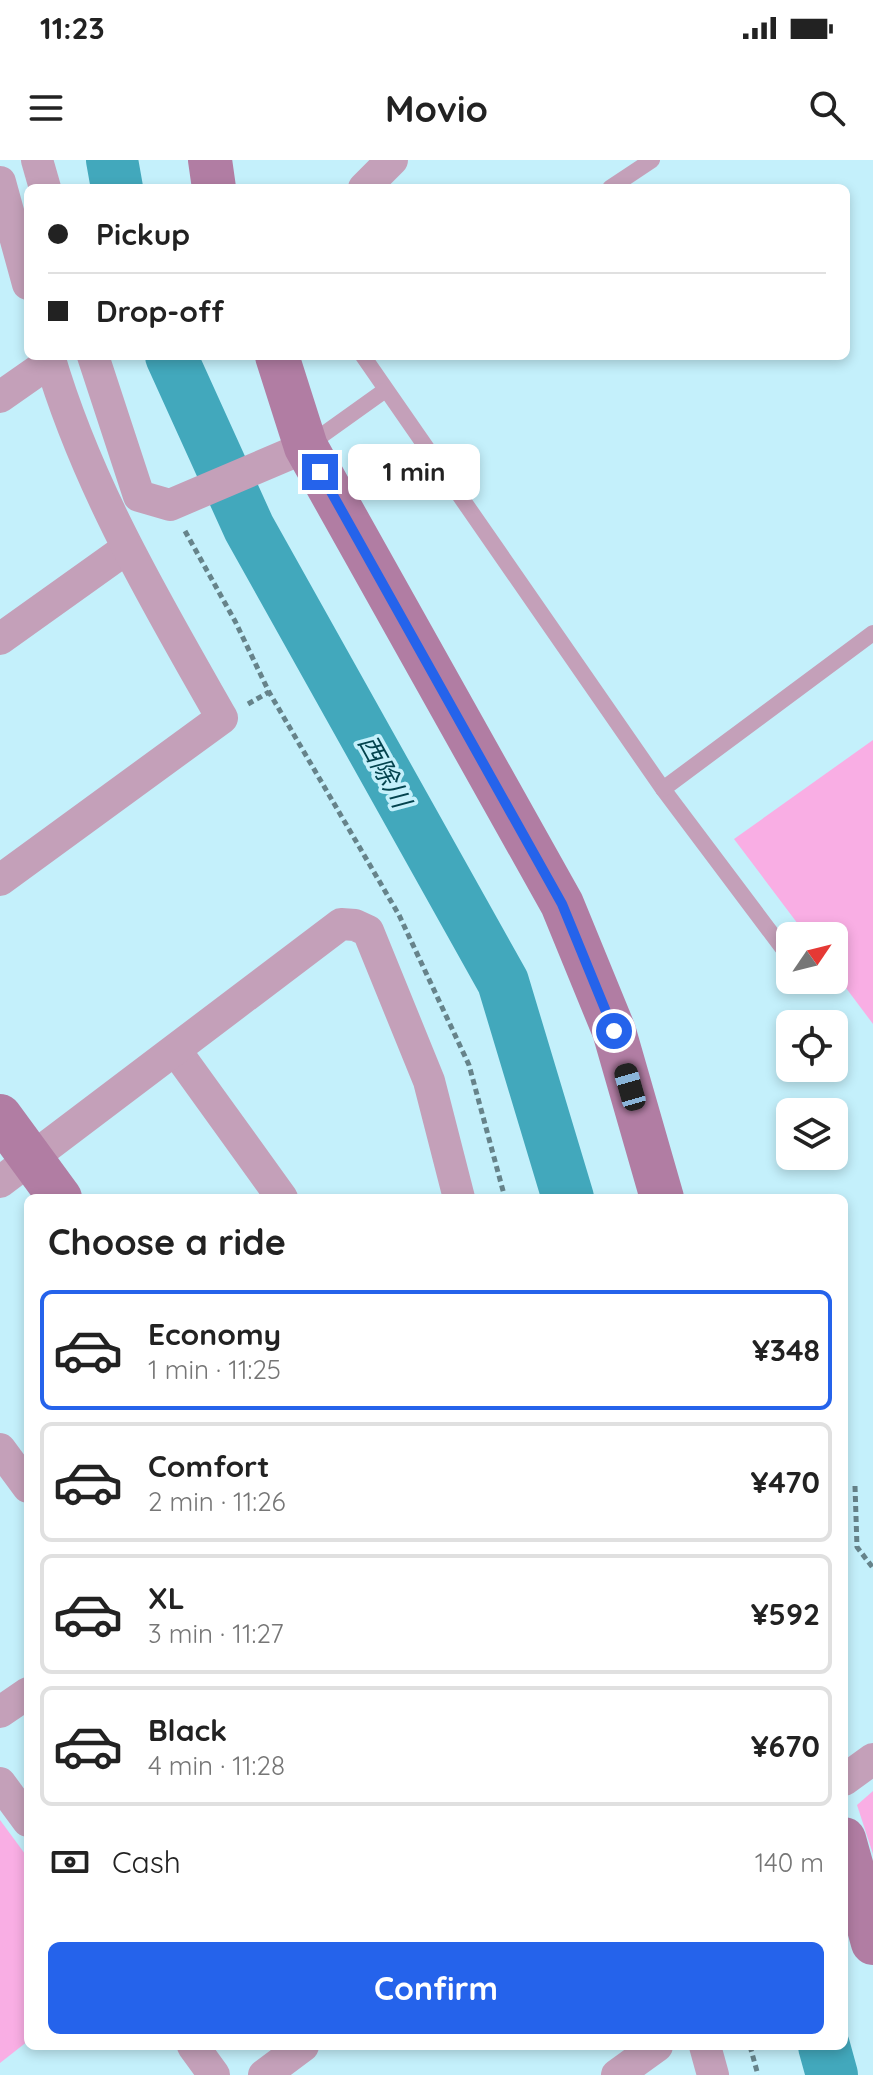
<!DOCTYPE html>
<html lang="en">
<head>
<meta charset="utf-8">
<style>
	:root { --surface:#fff; --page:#f6f6f6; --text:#222; --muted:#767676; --line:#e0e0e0; --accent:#2563eb }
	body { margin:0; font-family:Quicksand,"Noto Sans JP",sans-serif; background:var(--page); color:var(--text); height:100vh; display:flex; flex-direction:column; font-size:30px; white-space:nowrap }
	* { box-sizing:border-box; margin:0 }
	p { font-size:26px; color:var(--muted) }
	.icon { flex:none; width:44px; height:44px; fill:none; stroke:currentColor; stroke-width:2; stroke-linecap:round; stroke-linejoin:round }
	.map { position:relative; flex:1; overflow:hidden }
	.drawer { position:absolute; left:24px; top:1034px; width:824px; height:856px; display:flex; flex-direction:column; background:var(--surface); border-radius:12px; box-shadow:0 4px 12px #0003 }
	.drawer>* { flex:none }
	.top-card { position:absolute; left:24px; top:24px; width:826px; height:176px; border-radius:12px; box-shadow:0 4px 12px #0003; display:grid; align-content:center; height:176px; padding:0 24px; background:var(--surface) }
	.needle { width:52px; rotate:55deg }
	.fabs { position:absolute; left:776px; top:762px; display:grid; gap:16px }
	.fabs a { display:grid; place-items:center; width:72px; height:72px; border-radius:12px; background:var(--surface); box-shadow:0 4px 12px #0003; font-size:40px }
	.end { position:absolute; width:36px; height:36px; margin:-18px; border:10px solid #2563eb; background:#fff; box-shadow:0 0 0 4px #fff }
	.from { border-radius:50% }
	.bubble { position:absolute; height:56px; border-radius:12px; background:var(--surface); box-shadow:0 4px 12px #0003; font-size:26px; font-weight:800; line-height:56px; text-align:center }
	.car { position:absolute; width:24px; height:48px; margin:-24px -12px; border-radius:10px; box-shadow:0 0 6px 2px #0007; background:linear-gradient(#222 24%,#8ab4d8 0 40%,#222 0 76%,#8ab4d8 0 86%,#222 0) }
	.top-card b { display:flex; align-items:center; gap:28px; height:76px; font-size:30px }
	.top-card b+b { border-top:2px solid var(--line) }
	.top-card i { width:20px; height:20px; background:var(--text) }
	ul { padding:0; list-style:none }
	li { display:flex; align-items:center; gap:24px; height:120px; margin:0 16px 12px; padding:0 8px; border:4px solid var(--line); border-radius:12px }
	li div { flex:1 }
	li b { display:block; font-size:30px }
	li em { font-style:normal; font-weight:800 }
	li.active { border-color:var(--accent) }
	li>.icon { width:72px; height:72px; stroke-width:1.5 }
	h2 { padding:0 24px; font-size:36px; line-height:96px }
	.pay { display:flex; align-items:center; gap:20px; height:88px; padding:0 24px; font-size:30px }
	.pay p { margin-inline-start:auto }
	.action { display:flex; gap:16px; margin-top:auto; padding:16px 24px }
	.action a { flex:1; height:92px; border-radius:12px; background:var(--accent); color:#fff; font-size:32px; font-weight:800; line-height:92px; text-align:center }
	.status { display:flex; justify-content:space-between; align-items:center; height:56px; padding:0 40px; background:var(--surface); direction:ltr }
	.status svg { height:22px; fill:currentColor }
	header { display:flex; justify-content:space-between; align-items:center; height:104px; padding:0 24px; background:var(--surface); font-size:36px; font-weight:800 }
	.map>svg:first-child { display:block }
	.green { fill:#f9aee4 }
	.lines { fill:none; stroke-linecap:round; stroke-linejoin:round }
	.river { stroke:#42a8bc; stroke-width:52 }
	.path { stroke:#66838a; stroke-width:5; stroke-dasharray:6 4; stroke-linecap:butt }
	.lane { stroke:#c4a0b9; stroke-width:16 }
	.street { stroke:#c4a0b9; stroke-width:32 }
	.secondary { stroke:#b17da3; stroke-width:44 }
	.route { stroke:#2563eb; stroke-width:10 }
	.labels { text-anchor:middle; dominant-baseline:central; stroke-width:7; stroke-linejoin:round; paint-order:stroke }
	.water-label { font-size:26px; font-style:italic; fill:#03434e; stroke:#c4f0fb }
</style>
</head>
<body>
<div class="status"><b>11:23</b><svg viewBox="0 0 49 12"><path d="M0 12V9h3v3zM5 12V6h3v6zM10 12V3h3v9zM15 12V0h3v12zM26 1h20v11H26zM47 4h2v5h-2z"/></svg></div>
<header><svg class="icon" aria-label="menu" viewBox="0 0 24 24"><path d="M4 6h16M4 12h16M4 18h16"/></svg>Movio<svg class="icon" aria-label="search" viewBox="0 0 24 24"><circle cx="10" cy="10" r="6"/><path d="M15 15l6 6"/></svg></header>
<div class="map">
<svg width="873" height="1915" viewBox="0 0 873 1915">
	<rect width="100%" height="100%" fill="#c4f0fb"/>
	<g class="green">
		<polygon points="873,580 873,864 834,812 834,776 807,776 734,679"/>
		<polygon points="873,1631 873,1694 857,1645"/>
		<polygon points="0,1660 28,1698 28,1881 0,1903"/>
	</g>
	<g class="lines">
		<g class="river">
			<polyline points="112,0 117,28"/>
			<polyline points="171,196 249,368 503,822 568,1038"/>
			<polyline points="824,1886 832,1915"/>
		</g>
		<g class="path">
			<polyline points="185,371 235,461 269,532 399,755 469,905 505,1038"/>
			<polyline points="248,544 269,532"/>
			<polyline points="855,1326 857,1387 873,1408"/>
			<polyline points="750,1886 758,1915"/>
		</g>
		<g class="lane">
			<polyline points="610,28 652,0"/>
			<polyline points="363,196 663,629 790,798"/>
			<polyline points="307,286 384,231"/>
			<polyline points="663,629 873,473"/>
			<polyline points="807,820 809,824"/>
		</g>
		<g class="street">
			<polyline points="37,0 45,28"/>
			<polyline points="0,22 28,124"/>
			<polyline points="364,28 392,0"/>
			<polyline points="93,196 139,336 170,345 306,287"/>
			<polyline points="0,237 50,202"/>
			<polyline points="0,479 126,389"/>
			<path d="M0 720 222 558C156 442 87 326 49 196"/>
			<polyline points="176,891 282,1038"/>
			<polyline points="0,1022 341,764 355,765 368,771 429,921 459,1038"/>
			<polyline points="0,1289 28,1327"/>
			<polyline points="0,1552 28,1533"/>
			<polyline points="844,1620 873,1599"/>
			<polyline points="0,1623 28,1661"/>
			<polyline points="193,1886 214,1915"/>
			<polyline points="705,1886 713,1915"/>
			<polyline points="264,1915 303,1886"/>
			<polyline points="617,1915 657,1886"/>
		</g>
		<g class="secondary">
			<polyline points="210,0 214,28"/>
			<polyline points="277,196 306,287 562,744 614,871 662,1038"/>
			<polyline points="0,956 60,1038"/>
			<polyline points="844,1679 873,1783"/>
		</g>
	</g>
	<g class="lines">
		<polyline class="route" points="320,312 562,744 614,871"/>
	</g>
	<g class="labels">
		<g class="water-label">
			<text transform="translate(385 611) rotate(61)">西除川</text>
		</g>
	</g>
</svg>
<div class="fabs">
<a><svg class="needle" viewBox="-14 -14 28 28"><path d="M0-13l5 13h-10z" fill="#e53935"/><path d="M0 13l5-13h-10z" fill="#767676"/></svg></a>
<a><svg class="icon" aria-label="locate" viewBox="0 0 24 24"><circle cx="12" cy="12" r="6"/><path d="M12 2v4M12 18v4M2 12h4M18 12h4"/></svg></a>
<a><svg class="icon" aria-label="layers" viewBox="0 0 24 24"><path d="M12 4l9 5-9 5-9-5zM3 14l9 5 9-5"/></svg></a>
</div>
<i class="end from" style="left:614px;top:871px"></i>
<i class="end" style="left:320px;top:312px"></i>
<div class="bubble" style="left:348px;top:284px;width:132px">1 min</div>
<i class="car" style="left:630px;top:927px;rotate:344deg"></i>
<div class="top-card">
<b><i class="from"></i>Pickup</b>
<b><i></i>Drop-off</b>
</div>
<section class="drawer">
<h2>Choose a ride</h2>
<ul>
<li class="active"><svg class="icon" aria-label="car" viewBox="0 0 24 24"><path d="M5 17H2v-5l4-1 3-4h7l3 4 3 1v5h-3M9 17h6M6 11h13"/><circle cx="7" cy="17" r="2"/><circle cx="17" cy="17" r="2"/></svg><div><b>Economy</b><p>1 min · 11:25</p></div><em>¥348</em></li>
<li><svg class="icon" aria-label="car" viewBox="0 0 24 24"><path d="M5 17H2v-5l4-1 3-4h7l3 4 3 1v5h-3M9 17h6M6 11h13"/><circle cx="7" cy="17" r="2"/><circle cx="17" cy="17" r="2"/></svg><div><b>Comfort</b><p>2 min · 11:26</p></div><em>¥470</em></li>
<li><svg class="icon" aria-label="car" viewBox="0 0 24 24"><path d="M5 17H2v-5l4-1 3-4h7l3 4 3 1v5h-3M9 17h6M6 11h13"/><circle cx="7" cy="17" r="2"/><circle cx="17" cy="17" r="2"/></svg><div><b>XL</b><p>3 min · 11:27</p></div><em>¥592</em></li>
<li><svg class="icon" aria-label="car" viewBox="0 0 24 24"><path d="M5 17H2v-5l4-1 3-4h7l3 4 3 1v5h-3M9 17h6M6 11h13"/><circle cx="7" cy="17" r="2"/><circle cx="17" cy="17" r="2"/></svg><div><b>Black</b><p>4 min · 11:28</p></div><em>¥670</em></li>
</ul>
<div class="pay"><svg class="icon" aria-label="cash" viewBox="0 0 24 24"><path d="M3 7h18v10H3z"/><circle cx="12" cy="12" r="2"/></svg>Cash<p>140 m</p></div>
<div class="action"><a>Confirm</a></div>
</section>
</div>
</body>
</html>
